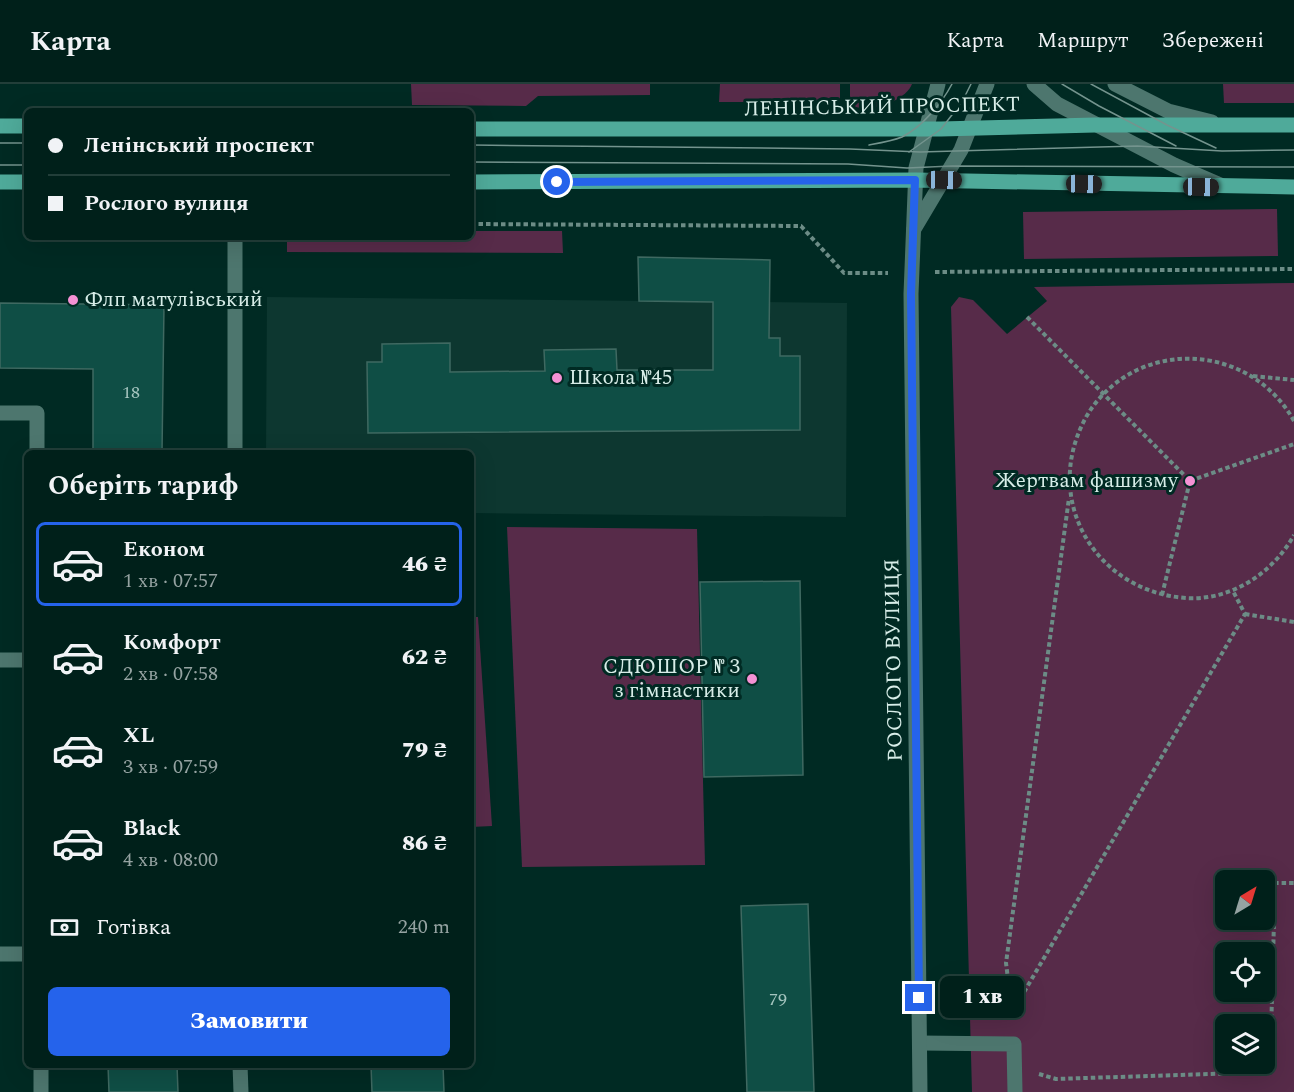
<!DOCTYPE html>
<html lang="uk">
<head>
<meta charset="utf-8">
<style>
	:root { --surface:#00201a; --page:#0a2823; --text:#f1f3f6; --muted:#95a3a2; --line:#223e39; --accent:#2563eb }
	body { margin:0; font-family:Spectral,serif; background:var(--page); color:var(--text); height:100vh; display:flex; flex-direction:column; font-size:22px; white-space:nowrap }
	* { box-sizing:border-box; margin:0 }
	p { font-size:20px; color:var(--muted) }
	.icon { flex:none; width:33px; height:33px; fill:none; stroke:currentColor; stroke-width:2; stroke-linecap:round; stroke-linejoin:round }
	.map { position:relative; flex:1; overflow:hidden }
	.panel { position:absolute; left:24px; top:366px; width:450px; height:618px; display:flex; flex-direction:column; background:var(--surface); border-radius:9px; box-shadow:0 6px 24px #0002,0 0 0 2px var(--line) }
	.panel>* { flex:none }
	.guide { position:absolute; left:24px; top:24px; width:450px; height:132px; border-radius:9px; box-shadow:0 6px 24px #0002,0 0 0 2px var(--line); display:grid; align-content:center; height:132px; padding:0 24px; background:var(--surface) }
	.needle { width:39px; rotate:38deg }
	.tools { position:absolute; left:1215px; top:786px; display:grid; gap:12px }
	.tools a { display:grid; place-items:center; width:60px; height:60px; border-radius:9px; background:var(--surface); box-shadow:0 6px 24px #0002,0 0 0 2px var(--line); font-size:30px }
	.end { position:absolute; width:27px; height:27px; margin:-14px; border:8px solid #2563eb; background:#fff; box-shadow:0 0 0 3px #fff }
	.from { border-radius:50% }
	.bubble { position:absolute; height:42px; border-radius:9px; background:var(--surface); box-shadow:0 6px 24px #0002,0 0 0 2px var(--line); font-size:20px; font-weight:800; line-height:42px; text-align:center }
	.car { position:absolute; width:18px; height:36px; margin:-18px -9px; border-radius:8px; box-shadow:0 0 4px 2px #0007; background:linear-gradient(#222 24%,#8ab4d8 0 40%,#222 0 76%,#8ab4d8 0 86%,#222 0) }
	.guide b { display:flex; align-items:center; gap:21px; height:57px; font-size:22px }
	.guide b+b { border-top:2px solid var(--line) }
	.guide i { width:15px; height:15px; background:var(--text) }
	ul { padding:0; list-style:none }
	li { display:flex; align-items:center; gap:18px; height:84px; margin:0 12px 9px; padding:0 12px; border:3px solid transparent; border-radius:9px }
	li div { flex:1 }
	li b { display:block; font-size:22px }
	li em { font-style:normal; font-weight:800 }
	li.selected { border-color:var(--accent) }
	li>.icon { width:54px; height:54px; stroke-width:1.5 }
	h2 { padding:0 24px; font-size:27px; line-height:72px }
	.pay { display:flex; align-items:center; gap:15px; height:66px; padding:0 24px; font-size:22px }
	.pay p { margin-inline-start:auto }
	.cta { display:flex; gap:12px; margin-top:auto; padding:12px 24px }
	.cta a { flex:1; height:69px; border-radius:9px; background:var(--accent); color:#fff; font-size:24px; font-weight:800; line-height:69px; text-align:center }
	header { display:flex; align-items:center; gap:36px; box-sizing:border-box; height:84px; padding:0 30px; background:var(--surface); border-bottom:2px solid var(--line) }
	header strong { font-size:28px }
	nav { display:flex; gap:33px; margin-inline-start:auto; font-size:21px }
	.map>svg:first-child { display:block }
	.built { fill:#0d3730 }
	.green { fill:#572b49; fill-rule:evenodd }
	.building { fill:#0f4e45; stroke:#3f6961; stroke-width:1.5 }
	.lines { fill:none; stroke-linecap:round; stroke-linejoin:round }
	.path { stroke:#6c8c86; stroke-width:4; stroke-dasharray:4.5 3; stroke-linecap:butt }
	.minor { stroke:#4d766e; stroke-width:15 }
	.major { stroke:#4faa9a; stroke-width:15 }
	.tram { stroke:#74948e; stroke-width:1.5 }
	.route { stroke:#2563eb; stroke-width:8 }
	.poi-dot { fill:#f491d4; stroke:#002a23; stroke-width:2 }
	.labels { text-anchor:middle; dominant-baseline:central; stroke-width:6; stroke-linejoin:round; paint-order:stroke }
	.number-label { font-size:18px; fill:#a5c5bf }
	.street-label { font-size:21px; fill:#d7ede8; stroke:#002a23 }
	.poi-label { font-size:21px; fill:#d7ede8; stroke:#002a23; text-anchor:start }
</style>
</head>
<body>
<header>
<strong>Карта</strong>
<nav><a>Карта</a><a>Маршрут</a><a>Збережені</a></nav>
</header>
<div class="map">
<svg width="1294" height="1008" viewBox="0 0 1294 1008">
	<rect width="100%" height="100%" fill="#002a23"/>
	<polygon class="built" points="267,213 847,219 846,433 471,429 471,369 266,369"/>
	<g class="green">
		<polygon points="411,0 650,0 650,11 538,12 526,22 412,21"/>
		<polygon points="720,0 840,0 840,18 719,18"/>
		<path d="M850 0H912C906 17 865 32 850 20Z"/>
		<polygon points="1223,0 1294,0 1294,19 1224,19"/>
		<polygon points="1277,125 1278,172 1024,175 1023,128"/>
		<polygon points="471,147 562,147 563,169 287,168 287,153 471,153"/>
		<path d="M1294 199V1008H972L951 223 959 213 973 216 1007 250 1047 217 1034 203ZM1226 796H1264V836H1226ZM1226 868H1264V908H1226ZM1226 940H1264V980H1226Z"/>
		<polygon points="507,443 697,445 705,781 522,783"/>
		<polygon points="471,533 478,533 492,742 471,743"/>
	</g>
	<g class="building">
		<polygon points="638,173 770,176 769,254 780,254 780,272 800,272 800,346 368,349 367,278 382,278 382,260 450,259 450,288 545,287 544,266 616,265 617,286 713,286 713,218 639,217"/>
		<polygon points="0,219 164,221 162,369 93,369 93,285 0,284"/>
		<polygon points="800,497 803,691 704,693 700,498"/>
		<polygon points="808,820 814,1008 747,1008 741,822"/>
		<polygon points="108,981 177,981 178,1008 109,1008"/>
		<polygon points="371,981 443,981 444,1008 372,1008"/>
	</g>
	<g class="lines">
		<g class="path">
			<polyline points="471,140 801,142 844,189 888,189"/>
			<polyline points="935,188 1294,185"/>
			<polyline points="1027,233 1190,397"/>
			<polyline points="1253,292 1294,296"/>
			<path d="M1294 337C1277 306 1247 284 1212 277 1186 272 1161 275 1137 286 1114 297 1094 316 1083 339 1043 420 1098 508 1186 514 1231 517 1273 489 1294 451"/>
			<polyline points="1190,397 1294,360"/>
			<polyline points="1162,511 1190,397"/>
			<polyline points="1245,530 1294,538"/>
			<polyline points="1012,927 1006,879 1069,414"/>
			<polyline points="1013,935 1013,927 1245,530 1233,507"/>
			<polyline points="1039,990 1056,995 1270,988 1275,799 1294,799"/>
		</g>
		<g class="minor">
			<polyline points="1034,0 1057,20 1174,81 1220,101"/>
			<polyline points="1115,0 1168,27 1212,38"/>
			<polyline points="914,145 961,66 987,0"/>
			<polyline points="235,153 235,369"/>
			<polyline points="0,329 37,329 37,369"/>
			<polyline points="0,576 27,576"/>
			<polyline points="0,870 27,870"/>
			<polyline points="920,959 1014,960 1015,1008"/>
			<polyline points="41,981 41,1008"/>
			<polyline points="240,981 241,1008"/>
			<polyline points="920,1008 911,210 916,84 938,0"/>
		</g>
		<g class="major">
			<polyline points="0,42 27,42"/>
			<polyline points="471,45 941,45 1095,41 1294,41"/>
			<polyline points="0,98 27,98"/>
			<polyline points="471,98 916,96 1294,103"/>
		</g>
		<g class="tram">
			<polyline points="1062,0 1099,22 1176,62"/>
			<polyline points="1091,0 1167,41 1216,64"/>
			<polyline points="0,59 27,59"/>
			<polyline points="471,61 850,65 920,68 1137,62 1222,67 1294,66"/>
			<path d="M869 61C880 59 892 57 902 53 922 43 942 19 952 0"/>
			<polyline points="909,68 941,45 962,18 971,0"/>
			<polyline points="471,78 848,80 907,84 952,82 1294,83"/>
			<polyline points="0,81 27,81"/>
		</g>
	</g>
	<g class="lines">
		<polyline class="route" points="557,98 915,96 911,210 919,914"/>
	</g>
	<g class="poi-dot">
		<circle cx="73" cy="216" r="6"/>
		<circle cx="557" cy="294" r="6"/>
		<circle cx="1190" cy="397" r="6"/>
		<circle cx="752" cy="595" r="6"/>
	</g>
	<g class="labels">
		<g class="number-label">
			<text x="131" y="308">18</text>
			<text x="778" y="915">79</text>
		</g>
		<g class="street-label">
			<text transform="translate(882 23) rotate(-1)">ЛЕНІНСЬКИЙ ПРОСПЕКТ</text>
			<text transform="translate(894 576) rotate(-91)">РОСЛОГО ВУЛИЦЯ</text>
		</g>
		<g class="poi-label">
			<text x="85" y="216">Флп матулівський</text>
			<text x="569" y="294">Школа №45</text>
			<text x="1178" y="397" text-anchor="end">Жертвам фашизму</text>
			<text x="740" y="583" text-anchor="end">СДЮШОР № 3<tspan x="740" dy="24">з гімнастики</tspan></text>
		</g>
	</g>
</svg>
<div class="tools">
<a><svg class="needle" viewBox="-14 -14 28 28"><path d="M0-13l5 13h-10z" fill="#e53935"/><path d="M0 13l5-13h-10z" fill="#95a3a2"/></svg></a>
<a><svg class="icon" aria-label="locate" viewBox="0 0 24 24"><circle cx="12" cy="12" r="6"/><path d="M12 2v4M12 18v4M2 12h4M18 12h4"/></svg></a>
<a><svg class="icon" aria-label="layers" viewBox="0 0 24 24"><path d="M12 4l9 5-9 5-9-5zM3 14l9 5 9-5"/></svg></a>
</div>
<i class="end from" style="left:557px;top:98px"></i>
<i class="end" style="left:919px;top:914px"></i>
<div class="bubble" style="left:940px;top:892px;width:84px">1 хв</div>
<i class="car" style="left:944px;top:96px;rotate:91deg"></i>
<i class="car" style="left:1084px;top:100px;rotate:91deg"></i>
<i class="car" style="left:1201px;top:103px;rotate:91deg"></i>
<div class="guide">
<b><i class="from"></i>Ленінський проспект</b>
<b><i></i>Рослого вулиця</b>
</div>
<section class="panel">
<h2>Оберіть тариф</h2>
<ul>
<li class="selected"><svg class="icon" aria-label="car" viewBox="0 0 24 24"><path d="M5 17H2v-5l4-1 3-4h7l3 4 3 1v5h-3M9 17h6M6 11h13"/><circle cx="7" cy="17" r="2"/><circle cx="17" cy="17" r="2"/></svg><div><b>Економ</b><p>1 хв · 07:57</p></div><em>46 ₴</em></li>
<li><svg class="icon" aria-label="car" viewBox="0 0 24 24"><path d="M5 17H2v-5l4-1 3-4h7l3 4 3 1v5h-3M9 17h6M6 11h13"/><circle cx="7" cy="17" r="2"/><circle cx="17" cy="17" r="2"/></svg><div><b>Комфорт</b><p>2 хв · 07:58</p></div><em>62 ₴</em></li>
<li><svg class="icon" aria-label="car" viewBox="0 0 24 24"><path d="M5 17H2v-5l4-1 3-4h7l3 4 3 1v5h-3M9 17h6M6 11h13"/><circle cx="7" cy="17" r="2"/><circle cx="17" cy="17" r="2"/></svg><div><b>XL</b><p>3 хв · 07:59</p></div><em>79 ₴</em></li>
<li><svg class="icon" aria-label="car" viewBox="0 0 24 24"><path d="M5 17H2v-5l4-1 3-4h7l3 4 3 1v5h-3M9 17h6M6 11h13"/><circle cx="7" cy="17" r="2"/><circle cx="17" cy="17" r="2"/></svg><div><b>Black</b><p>4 хв · 08:00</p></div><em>86 ₴</em></li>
</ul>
<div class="pay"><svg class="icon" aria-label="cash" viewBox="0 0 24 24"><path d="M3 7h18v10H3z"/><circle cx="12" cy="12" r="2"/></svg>Готівка<p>240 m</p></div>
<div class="cta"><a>Замовити</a></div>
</section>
</div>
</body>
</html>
